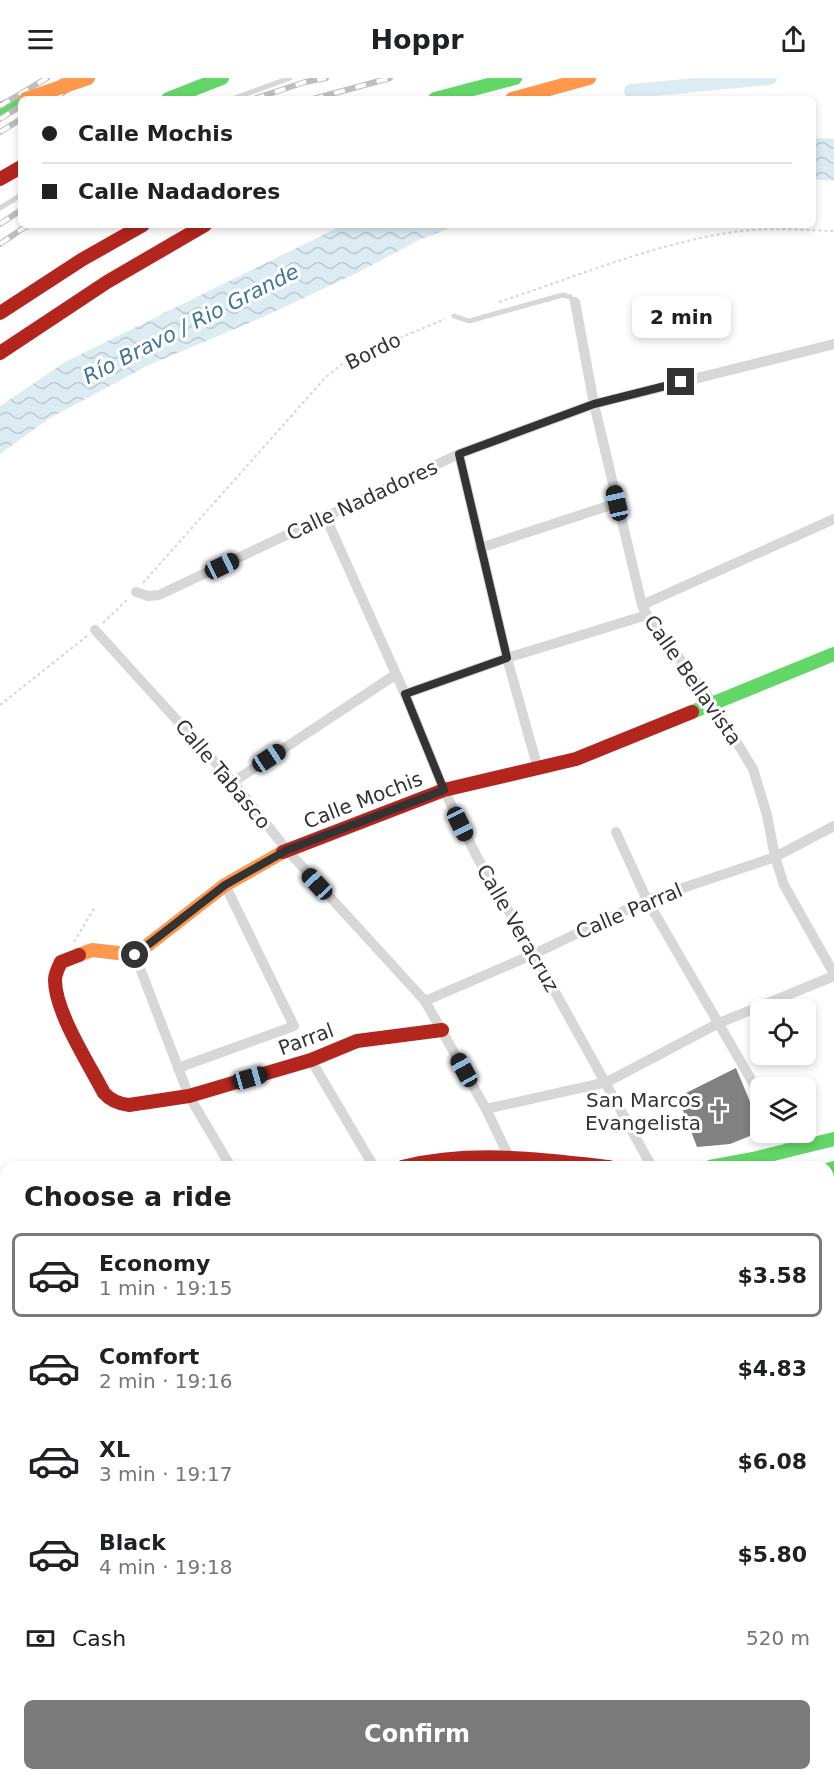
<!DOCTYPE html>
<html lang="en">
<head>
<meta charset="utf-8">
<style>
	:root { --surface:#fff; --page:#f2f2f2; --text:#202124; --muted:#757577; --line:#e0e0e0; --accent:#7a7a7a }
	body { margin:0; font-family:"DejaVu Sans",sans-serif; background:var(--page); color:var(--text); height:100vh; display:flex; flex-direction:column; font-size:22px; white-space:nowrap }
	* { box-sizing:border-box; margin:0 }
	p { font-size:20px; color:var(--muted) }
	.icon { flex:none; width:33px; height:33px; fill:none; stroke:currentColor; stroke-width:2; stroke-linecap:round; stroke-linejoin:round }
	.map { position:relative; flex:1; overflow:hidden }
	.details { position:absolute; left:0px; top:1083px; width:834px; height:620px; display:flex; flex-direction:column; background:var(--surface); border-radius:18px 18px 0 0; box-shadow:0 3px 9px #0003 }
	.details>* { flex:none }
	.hud { position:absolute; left:18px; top:18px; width:798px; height:132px; border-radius:9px; box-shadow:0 3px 9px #0003; display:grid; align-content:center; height:132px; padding:0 24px; background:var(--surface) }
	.controls { position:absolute; left:750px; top:921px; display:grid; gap:12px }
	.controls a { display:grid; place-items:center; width:66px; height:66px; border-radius:9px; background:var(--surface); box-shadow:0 3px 9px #0003; font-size:30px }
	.end { position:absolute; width:27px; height:27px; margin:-14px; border:8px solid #333; background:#fff; box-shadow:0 0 0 3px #fff }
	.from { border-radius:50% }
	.bubble { position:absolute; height:42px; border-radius:9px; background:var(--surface); box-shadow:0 3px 9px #0003; font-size:20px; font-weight:600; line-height:42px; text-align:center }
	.car { position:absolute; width:18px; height:36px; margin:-18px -9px; border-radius:8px; box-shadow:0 0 4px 2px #0007; background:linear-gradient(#222 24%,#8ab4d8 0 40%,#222 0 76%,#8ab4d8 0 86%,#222 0) }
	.hud b { display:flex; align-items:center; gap:21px; height:57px; font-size:22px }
	.hud b+b { border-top:2px solid var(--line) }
	.hud i { width:15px; height:15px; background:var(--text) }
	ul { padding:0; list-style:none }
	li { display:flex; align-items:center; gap:18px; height:84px; margin:0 12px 9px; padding:0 12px; border:3px solid transparent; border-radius:9px }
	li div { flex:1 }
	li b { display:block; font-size:22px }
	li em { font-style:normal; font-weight:600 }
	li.selected { border-color:var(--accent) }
	li>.icon { width:54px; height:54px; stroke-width:1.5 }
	h2 { padding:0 24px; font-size:27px; line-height:72px }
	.pay { display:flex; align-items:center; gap:15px; height:66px; padding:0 24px; font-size:22px }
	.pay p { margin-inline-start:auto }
	.cta { display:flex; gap:12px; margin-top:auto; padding:12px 24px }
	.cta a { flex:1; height:69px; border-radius:9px; background:var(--accent); color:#fff; font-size:24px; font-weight:600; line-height:69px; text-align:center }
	header { display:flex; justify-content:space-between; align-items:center; height:78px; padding:0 24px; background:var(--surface); font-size:27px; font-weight:600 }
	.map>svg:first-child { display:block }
	.water { fill:url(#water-waves) }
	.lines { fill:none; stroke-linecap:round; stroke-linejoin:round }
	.canal { stroke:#ddebf3; stroke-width:14 }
	.building { fill:#818181 }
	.path { stroke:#d6d6d6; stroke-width:2; stroke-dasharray:3 3; stroke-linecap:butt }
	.lane { stroke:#d7d7d7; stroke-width:5 }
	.street { stroke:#d7d7d7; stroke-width:10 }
	.fast { stroke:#63d668; stroke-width:14 }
	.slow { stroke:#ff974d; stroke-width:14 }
	.jam { stroke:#b3261e; stroke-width:14 }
	.rail-casing { stroke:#bebebe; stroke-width:6 }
	.rail { stroke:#fff; stroke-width:4; stroke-dasharray:11; stroke-linecap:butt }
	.slow-bridge { stroke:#ff974d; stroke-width:14 }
	.route { stroke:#333; stroke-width:8 }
	.labels { text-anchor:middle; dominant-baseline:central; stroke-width:6; stroke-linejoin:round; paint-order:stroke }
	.street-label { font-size:20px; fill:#333; stroke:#fff }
	.poi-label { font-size:20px; fill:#333; stroke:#fff; text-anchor:end }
	.water-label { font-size:21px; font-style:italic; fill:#3f7597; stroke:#fff }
</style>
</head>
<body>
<header><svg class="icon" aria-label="menu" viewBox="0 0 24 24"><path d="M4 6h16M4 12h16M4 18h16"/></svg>Hoppr<svg class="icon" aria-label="share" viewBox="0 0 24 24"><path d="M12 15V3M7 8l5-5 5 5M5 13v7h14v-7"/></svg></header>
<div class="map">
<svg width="834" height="1702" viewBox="0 0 834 1702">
	<defs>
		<pattern id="water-waves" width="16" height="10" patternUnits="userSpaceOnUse" patternTransform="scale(1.5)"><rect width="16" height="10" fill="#ddebf3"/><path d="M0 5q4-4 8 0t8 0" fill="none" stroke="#becad1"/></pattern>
	</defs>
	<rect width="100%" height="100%" fill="#fff"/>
	<g class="water">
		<polygon points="813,60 834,61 834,103 813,101"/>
		<polygon points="343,147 458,147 419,162 357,195 263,239 149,287 50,340 0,376 0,328 65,284"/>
	</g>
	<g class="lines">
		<polyline class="canal" points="631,13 770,0"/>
	</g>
	<polygon class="building" points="736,990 760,1048 760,1054 730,1066 697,1069 678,1019"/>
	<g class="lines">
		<g class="path">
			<path d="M499 224C575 199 653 166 733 154 766 149 801 152 834 153"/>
			<polyline points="143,505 325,300 347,282 445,241"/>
			<polyline points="103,545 127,522"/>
			<polyline points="0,627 87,558"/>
			<polyline points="74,864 95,829"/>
		</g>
		<g class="lane">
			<polyline points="232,21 290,0"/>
			<polyline points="0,130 21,117"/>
			<polyline points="454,238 469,243 563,217 570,219 575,224"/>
		</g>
		<g class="street">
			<polyline points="575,224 594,326 642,527 647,537 713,625 753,691 767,737 775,779 784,807 834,896"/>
			<polyline points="459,376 507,580 538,691"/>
			<polyline points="326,440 405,616 444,712 477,779 534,876 652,1089"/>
			<polyline points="480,470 617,425"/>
			<polyline points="136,514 148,518 159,517 459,376 594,326 834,266"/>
			<polyline points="642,527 834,441"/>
			<polyline points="95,552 233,704 287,772 425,923 486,1031 509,1079"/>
			<polyline points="405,616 507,580 647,537"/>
			<polyline points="233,704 395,597"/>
			<polyline points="616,754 647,822 760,1017"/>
			<polyline points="135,877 189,1018 231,1089"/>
			<polyline points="425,923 534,876 647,822 775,779 834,748"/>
			<polyline points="311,982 374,1089"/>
			<polyline points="178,990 294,948 225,807"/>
			<polyline points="486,1031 607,1004 719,945 834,898"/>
			<polyline points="783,1054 792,1072"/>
			<polyline points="828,1136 834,1147"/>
			<polyline points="828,1205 834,1201"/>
			<polyline points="828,1368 834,1366"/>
			<polyline points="0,1402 6,1408"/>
			<polyline points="828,1405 834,1416"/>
			<polyline points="828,1532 834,1529"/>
			<polyline points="0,1537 6,1542"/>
			<polyline points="828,1660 834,1671"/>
			<polyline points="828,1688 834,1685"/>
			<polyline points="232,1696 236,1702"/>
			<polyline points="420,1696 423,1702"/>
			<polyline points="557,1696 560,1702"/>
			<polyline points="707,1696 710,1702"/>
			<polyline points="174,1702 182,1696"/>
			<polyline points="388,1702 398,1696"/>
			<polyline points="482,1702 493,1696"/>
			<polyline points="800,1702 811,1696"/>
		</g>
		<g class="fast">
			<polyline points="168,21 222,0"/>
			<polyline points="435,21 515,0"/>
			<polyline points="0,31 21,23"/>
			<polyline points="692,634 834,576"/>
			<polyline points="710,1089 753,1081 834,1061"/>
			<polyline points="828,1092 834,1090"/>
		</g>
		<g class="slow">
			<polyline points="512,21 589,0"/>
			<polyline points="79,877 92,872 135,877 225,807 283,774"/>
			<polyline points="0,1351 6,1345"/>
		</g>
		<g class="jam">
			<polyline points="0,101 21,89"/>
			<polyline points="0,235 83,181 143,147"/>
			<polyline points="0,275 107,204 205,147"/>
			<polyline points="283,774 444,712 576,681 692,634"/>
			<path d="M79 877 61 884C58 890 55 896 55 902 55 934 89 986 104 1015 111 1023 119 1026 129 1027L189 1018 311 982 357 963 442 952"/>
			<path d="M402 1089C471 1072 539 1081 609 1089"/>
			<polyline points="0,1310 6,1306"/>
		</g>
		<defs>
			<g id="rail">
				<polyline points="33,21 67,0"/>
				<polyline points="53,21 86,0"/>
				<polyline points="254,21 305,4 326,0"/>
				<polyline points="313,21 390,0"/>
				<polyline points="0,28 47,0"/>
				<polyline points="0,41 21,28"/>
				<polyline points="0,54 21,41"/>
				<polyline points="0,146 21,132"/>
				<polyline points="0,166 28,147"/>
			</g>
		</defs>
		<use href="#rail" class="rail-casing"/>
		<use href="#rail" class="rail"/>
		<polyline class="slow-bridge" points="26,21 88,0"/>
	</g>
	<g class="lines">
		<polyline class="route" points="135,877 225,807 287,772 444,712 405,616 507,580 459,376 594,326 681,304"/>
	</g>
	<defs>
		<symbol id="church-bare" viewBox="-9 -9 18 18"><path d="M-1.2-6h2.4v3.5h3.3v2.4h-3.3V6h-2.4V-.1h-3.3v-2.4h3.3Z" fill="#7a7a7a" stroke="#fff" stroke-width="2.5" paint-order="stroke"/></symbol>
	</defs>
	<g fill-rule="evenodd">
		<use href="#church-bare" x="702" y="1016" width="33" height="33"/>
	</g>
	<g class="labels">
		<g class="street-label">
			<text transform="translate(373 273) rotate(-26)">Bordo</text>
			<text transform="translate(362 422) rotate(-25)">Calle Nadadores</text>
			<text transform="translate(693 602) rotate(55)">Calle Bellavista</text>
			<text transform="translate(223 696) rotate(50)">Calle Tabasco</text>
			<text transform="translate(363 722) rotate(-21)">Calle Mochis</text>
			<text transform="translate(629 833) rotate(-23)">Calle Parral</text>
			<text transform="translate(518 850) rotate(60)">Calle Veracruz</text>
			<text transform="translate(306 961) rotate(-20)">Parral</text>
		</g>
		<g class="poi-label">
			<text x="701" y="1022">San Marcos<tspan x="701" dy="23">Evangelista</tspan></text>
		</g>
		<g class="water-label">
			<text transform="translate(191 246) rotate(-27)">Río Bravo / Rio Grande</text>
		</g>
	</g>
</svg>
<div class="controls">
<a><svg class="icon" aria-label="locate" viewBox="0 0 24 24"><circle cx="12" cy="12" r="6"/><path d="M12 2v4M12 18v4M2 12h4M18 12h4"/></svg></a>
<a><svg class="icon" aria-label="layers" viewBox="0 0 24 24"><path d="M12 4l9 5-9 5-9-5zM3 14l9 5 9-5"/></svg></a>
</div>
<i class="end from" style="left:135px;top:877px"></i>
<i class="end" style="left:681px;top:304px"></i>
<div class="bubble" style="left:632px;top:218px;width:99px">2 min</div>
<i class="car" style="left:617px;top:425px;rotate:347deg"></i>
<i class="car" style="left:222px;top:488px;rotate:65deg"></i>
<i class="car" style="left:269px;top:680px;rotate:57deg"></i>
<i class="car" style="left:460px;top:746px;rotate:154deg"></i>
<i class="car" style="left:317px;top:806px;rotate:317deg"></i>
<i class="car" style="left:464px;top:992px;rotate:331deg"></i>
<i class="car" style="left:250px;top:1000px;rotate:74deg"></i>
<div class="hud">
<b><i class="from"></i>Calle Mochis</b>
<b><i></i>Calle Nadadores</b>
</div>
<section class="details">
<h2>Choose a ride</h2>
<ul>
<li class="selected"><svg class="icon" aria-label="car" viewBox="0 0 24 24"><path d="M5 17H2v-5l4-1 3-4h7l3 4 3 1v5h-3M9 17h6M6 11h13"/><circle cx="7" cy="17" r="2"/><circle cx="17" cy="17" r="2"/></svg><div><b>Economy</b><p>1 min · 19:15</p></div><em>$3.58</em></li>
<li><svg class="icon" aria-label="car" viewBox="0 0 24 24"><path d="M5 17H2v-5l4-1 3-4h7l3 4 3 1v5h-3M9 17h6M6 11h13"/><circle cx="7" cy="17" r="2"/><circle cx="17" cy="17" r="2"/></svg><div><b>Comfort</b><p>2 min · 19:16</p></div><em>$4.83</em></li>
<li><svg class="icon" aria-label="car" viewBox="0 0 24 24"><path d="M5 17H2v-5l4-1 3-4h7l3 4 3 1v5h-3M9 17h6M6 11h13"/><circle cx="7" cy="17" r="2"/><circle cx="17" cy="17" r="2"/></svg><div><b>XL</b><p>3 min · 19:17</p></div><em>$6.08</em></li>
<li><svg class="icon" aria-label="car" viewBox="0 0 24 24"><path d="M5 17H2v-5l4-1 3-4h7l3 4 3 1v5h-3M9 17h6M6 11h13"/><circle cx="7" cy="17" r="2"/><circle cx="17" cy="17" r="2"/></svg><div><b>Black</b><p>4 min · 19:18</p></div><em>$5.80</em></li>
</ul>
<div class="pay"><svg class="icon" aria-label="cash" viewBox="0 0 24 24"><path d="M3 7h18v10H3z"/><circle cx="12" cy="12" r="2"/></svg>Cash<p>520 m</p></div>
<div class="cta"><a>Confirm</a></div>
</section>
</div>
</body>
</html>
